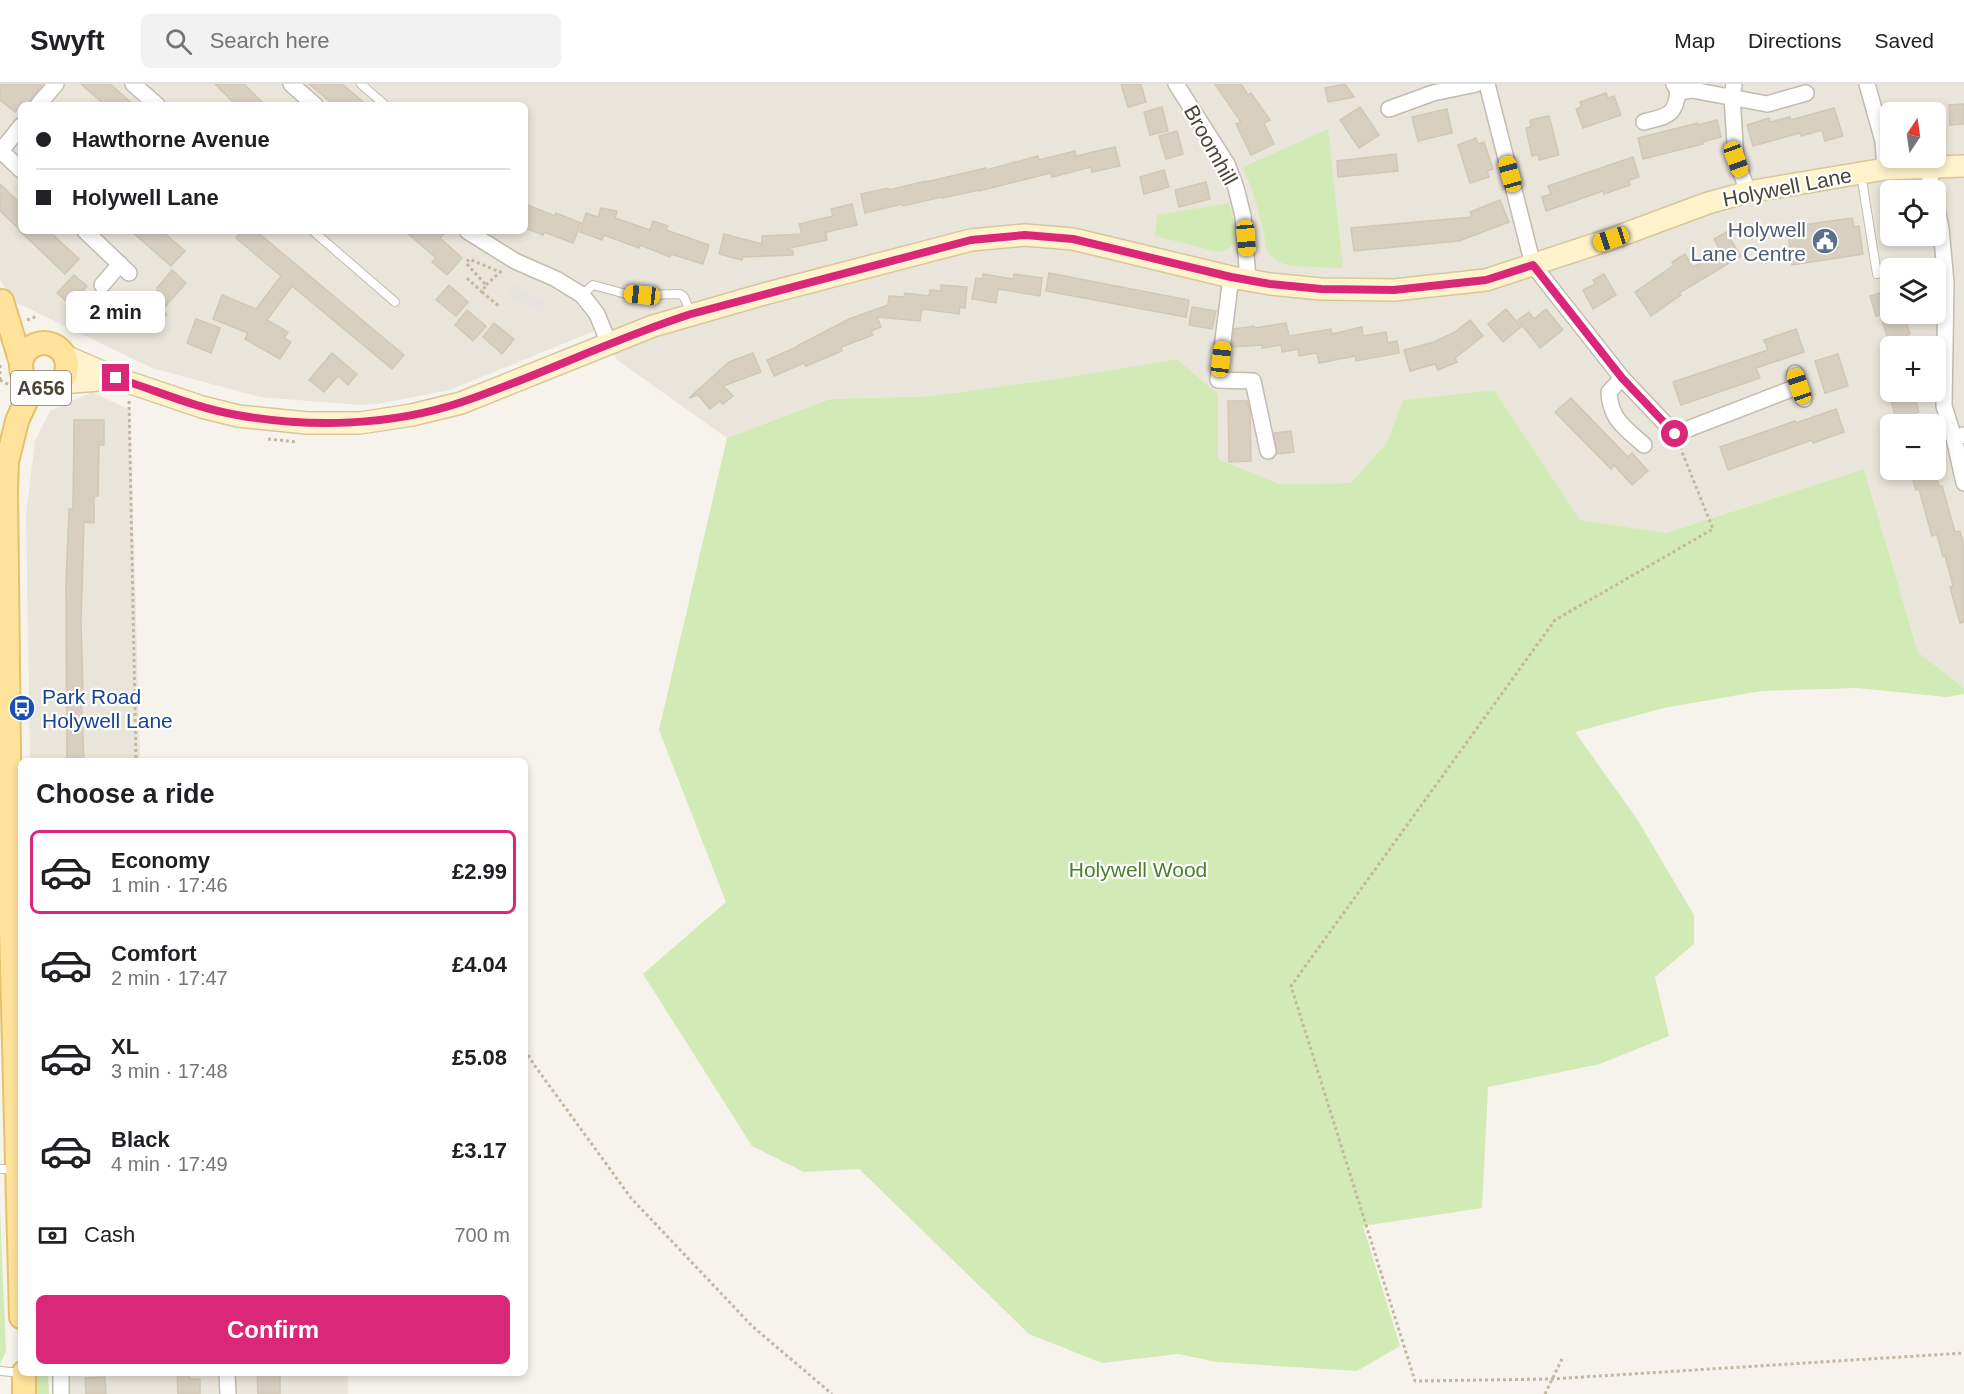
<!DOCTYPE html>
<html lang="en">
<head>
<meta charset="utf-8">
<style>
	:root { --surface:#fff; --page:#f2f2f2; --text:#202124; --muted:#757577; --line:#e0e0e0; --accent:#db2777 }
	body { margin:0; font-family:Arial,sans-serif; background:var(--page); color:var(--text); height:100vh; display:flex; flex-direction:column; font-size:22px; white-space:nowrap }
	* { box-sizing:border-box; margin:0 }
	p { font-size:20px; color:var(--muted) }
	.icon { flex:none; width:33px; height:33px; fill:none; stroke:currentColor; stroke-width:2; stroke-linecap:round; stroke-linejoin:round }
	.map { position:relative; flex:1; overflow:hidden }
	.details { position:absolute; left:18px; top:674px; width:510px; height:618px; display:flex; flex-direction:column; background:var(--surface); border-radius:9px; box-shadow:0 3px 9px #0003 }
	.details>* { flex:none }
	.banner { position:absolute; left:18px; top:18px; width:510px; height:132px; border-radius:9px; box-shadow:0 3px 9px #0003; display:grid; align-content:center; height:132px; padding:0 18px; background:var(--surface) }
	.needle { width:39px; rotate:13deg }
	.controls { position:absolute; left:1880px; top:18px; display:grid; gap:12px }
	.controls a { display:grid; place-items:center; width:66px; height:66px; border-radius:9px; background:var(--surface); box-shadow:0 3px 9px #0003; font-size:30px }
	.end { position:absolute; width:27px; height:27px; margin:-14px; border:8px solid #db2777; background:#fff; box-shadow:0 0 0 3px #fff }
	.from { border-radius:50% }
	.bubble { position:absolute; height:42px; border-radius:9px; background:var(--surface); box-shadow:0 3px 9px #0003; font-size:20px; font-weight:700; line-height:42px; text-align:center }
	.car { position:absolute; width:18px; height:36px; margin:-18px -9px; border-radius:8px; box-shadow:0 0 4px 2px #0007; background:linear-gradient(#f5c518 24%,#345 0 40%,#f5c518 0 76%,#345 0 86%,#f5c518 0) }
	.banner b { display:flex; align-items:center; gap:21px; height:57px; font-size:22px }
	.banner b+b { border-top:2px solid var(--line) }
	.banner i { width:15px; height:15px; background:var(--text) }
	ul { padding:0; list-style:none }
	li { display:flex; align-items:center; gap:18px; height:84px; margin:0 12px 9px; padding:0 6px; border:3px solid transparent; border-radius:9px }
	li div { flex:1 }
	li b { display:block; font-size:22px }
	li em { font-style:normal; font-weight:700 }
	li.current { border-color:var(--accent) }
	li>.icon { width:54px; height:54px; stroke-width:1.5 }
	h2 { padding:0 18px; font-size:27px; line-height:72px }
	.pay { display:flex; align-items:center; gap:15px; height:66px; padding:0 18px; font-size:22px }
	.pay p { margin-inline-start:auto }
	.cta { display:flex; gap:12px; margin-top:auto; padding:12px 18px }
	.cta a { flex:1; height:69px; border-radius:9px; background:var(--accent); color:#fff; font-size:24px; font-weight:700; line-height:69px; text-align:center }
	header { display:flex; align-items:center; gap:36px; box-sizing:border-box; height:84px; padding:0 30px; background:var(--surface); border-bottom:2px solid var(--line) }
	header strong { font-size:28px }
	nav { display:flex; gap:33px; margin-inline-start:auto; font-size:21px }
	.search { width:420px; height:54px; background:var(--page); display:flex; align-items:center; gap:15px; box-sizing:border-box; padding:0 21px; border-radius:9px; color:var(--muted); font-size:22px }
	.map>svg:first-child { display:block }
	.residential { fill:#eae5da; fill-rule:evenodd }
	.industrial { fill:#e6e2dd }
	.green { fill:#d2eab5 }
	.building { fill:#d8cfc1; stroke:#d3c7b4; stroke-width:1.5 }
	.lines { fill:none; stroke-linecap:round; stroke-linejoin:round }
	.lane-casing { stroke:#c2bbae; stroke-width:10 }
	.street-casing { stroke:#c2bbae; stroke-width:18 }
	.secondary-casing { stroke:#d6c79b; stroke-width:24 }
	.primary-casing { stroke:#e6c16a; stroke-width:26 }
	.path { stroke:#c4b79f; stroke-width:3; stroke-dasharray:3 3; stroke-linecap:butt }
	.lane { stroke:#fff; stroke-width:8 }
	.street { stroke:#fff; stroke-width:15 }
	.secondary { stroke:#fff3cd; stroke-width:21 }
	.primary { stroke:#ffe39c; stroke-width:22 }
	.route { stroke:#db2777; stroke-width:8 }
	.labels { text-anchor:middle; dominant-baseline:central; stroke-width:4.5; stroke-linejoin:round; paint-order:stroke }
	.shield { fill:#fff; stroke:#817c74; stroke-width:1.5 }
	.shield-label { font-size:20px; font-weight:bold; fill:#4b4439 }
	.street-label { font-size:21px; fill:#4b4439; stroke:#fff }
	.service-label { font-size:21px; fill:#4e5e75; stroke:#fff; text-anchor:end }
	.transit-label { font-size:21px; fill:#164399; stroke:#fff; text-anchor:start }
	.park-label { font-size:21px; fill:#4a7f2a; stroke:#fff }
</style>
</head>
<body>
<header>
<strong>Swyft</strong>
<div class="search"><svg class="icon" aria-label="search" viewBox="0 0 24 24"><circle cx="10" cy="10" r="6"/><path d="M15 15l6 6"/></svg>Search here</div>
<nav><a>Map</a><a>Directions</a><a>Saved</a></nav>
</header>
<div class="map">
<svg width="1964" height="1310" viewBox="0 0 1964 1310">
	<rect width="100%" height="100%" fill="#f6f3ec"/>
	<g class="residential">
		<path d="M0 0H1964V604L1918 568 1864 385 1666 449 1579 436 1494 306 1403 316 1387 358 1351 399 1280 400 1218 375V310L1177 275 1055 295 932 312 830 315 727 354 617 276 602 244 450 306 377 320 358 321 260 313 152 284 15 218 0 196ZM21 21H525V147H21ZM1890 28H1935V74H1890ZM1890 106H1935V152H1890ZM1890 184H1935V230H1890ZM1890 262H1935V308H1890ZM1890 340H1935V386H1890Z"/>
		<polygon points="92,308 130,326 140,676 30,676 26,429 35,357 50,327"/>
		<rect x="55" y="1289" width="293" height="21"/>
	</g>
	<polygon class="industrial" points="512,200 545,217 540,228 506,212"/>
	<g class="green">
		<path d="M1328 45 1343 184 1290 182 1279 178 1267 168C1263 138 1254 110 1243 83Z"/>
		<polygon points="1229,119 1239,155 1226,166 1218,168 1155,152 1157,131"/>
		<polygon points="1177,275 1218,310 1218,375 1280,400 1351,399 1387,358 1403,316 1494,306 1580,436 1666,449 1864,385 1918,568 1964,604 1964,610 1947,613 1856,604 1761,607 1664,624 1575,648 1637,735 1694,831 1694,860 1655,893 1669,952 1600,980 1488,1003 1482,1124 1363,1142 1400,1262 1357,1287 1217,1278 1178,1270 1102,1279 1029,1250 859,1085 804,1088 752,1062 643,890 726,818 659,646 727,354 830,315 932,312 1055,295"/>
		<polygon points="0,1125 6,1267 0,1280"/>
		<polygon points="37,1289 48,1289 49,1310 37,1310"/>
	</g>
	<g class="building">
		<polygon points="0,0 42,0 27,21 23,18 15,28 0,16"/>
		<polygon points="81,0 110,0 134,21 105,21"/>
		<polygon points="215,0 244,0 265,21 236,21"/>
		<polygon points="309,0 342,0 367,21 334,21"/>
		<polygon points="1121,0 1141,0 1146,18 1128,23"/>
		<polygon points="1215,0 1241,0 1248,11 1251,9 1270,36 1264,39 1274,60 1251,71 1236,40 1241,38"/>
		<polygon points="1345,0 1354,13 1328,18 1325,4"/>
		<polygon points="1606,9 1608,14 1614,12 1621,31 1583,44 1576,25 1581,23 1580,18"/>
		<polygon points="1964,20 1964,40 1950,41 1949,21"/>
		<polygon points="1162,23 1168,47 1150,51 1144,28"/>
		<polygon points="1360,23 1379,51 1359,64 1340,36"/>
		<polygon points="1834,24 1843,52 1825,57 1822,46 1801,52 1800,49 1753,62 1747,41 1769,34 1770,38 1790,33 1791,36"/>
		<polygon points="1447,25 1452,49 1418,57 1412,33"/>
		<polygon points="1549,32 1559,71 1539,76 1538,70 1532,72 1526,44 1531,43 1530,36"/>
		<polygon points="1717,36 1721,53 1702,58 1703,60 1643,75 1638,54 1698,39 1698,41"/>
		<polygon points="1177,47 1183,70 1166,75 1159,52"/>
		<polygon points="1476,54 1478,60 1484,58 1493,85 1487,87 1489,93 1470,99 1458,61"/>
		<polygon points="1115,63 1120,82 1092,88 1091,83 1052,93 1051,89 979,107 979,106 942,114 942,113 903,122 902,120 865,129 861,110 888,104 889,106 926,97 926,98 986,84 986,86 1038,72 1039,76 1075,67 1076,72"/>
		<polygon points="1396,70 1398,87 1338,93 1337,77"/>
		<polygon points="1633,73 1639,93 1629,96 1630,101 1604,110 1603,107 1546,127 1542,113 1551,110 1548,102"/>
		<polygon points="1164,86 1169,103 1144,110 1140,93"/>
		<polygon points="1206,98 1210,115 1179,123 1175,106"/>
		<polygon points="0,100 21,120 21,147 0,127"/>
		<polygon points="1500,116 1509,138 1459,157 1354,167 1351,144 1472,133 1470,128"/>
		<polygon points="525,120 555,132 556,129 581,139 573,159 544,148 543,151 525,144"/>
		<polygon points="852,120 857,141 823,149 826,149 827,156 786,165 793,167 793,171 743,173 742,176 719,170 724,150 762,160 762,152 802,150 799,140 833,132 831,125"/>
		<polygon points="601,124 617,127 615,134 650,146 653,137 668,142 666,146 709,161 703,180 671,170 670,173 640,161 639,164 604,151 602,156 580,148 586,129 598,133"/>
		<polygon points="1852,134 1854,143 1859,142 1863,170 1792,181 1787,143"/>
		<polygon points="20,147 49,147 79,175 65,190"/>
		<polygon points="131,147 162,147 185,167 171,182"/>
		<polygon points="242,147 256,147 404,271 392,285 292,202 267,236 288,248 284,254 291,258 280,275 245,255 248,249 213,235 222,211 256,225 281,192 236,154"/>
		<polygon points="405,147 446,147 440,154 462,174 447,191 432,178 436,174"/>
		<polygon points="1726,148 1741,172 1679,209 1681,211 1651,232 1635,208 1674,181 1672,178 1685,170 1693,183 1721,167 1714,155"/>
		<polygon points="172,186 186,199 162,226 167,230 150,248 132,232 158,205 157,204"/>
		<polygon points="1049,189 1189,216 1186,233 1046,207"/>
		<polygon points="983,190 1013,195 1014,190 1042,194 1040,212 998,205 996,219 972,215 976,194 982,195"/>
		<polygon points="1604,190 1616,211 1593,225 1583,206 1595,200 1593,196"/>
		<polygon points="74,191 87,202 71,221 57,209"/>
		<polygon points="449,201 468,218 456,232 436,216"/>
		<polygon points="941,201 967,203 965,224 960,223 959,230 922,225 920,237 877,233 881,243 871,247 873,251 841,263 842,267 806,282 804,279 774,292 767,276 797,263 797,262 849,235 888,221 889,212 904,213 905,209 929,212 930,206 941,207"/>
		<polygon points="1890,206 1890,228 1876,232 1870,212"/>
		<polygon points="106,219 121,232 107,247 93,234"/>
		<polygon points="1192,223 1216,227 1212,245 1189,241"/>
		<polygon points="1506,225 1521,243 1503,258 1488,240"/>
		<polygon points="1546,225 1563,246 1540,264 1518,236 1529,228 1534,235"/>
		<polygon points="467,226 486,242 473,257 455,241"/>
		<polygon points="1904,230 1910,250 1907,251 1911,262 1890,262 1882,236"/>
		<polygon points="196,235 220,244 211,269 187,259"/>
		<polygon points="1470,236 1483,252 1455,274 1457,278 1438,286 1435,280 1410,287 1404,266 1434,258 1455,248"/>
		<polygon points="494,239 514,255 502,270 483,253"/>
		<polygon points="1286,239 1289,252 1331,245 1332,250 1362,243 1363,252 1386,248 1388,259 1397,257 1399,269 1356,277 1355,272 1319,279 1317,269 1299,272 1298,265 1282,268 1281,261 1262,264 1262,261 1232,263 1234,245 1254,242 1254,244"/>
		<polygon points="1796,245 1804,268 1756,284 1760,294 1681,321 1673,298 1768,266 1764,256"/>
		<polygon points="332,269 357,290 348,301 338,292 324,308 309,296"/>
		<polygon points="753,269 761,288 723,302 733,312 723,320 720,317 710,325 698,311 689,314 729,278"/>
		<polygon points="1838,270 1848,302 1825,309 1815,277"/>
		<polygon points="1913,308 1919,328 1915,329 1918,340 1898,340 1890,314"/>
		<polygon points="1571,314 1628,373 1632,369 1648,387 1632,401 1614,381 1611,385 1555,328"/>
		<polygon points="1228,317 1247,317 1250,328 1251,377 1229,378"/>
		<polygon points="1836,325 1844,348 1813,359 1812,356 1728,386 1720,363 1795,337 1796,339"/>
		<polygon points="74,336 104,336 104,361 99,361 98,412 94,412 94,439 84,438 81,539 83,607 81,607 84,676 67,676 66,500 69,425 73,425"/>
		<polygon points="1291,347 1294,368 1277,370 1274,349"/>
		<polygon points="1910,386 1934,386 1939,402 1942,402 1955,448 1960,447 1964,462 1964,538 1960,539 1950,503 1953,502 1945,472 1943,473 1937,450 1932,452 1919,405 1916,406"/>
		<polygon points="177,1288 189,1288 190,1295 200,1295 200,1310 178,1310"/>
		<polygon points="257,1288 280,1288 280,1310 258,1310"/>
		<polygon points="105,1293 106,1310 86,1310 85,1294"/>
	</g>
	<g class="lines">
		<defs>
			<g id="lane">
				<polyline points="361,0 385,21"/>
				<polyline points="1861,90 1877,190"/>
				<polyline points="313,147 395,218"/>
				<polyline points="582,211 593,201 626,210 642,211 680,210 684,213 691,230"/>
				<polyline points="0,1085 15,1085"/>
				<polyline points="0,1287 23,1289"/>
			</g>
			<g id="street">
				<polyline points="133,0 157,21"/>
				<polyline points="291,0 315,21"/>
				<polyline points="1176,0 1227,80 1236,104 1243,132 1248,196"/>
				<polyline points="1487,0 1533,181 1622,294 1675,350 1799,302"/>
				<polyline points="1674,0 1678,8 1692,6 1767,20 1806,9"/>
				<polyline points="1734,0 1732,13 1736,75 1748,108"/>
				<polyline points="1867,0 1883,57 1885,85"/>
				<polyline points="38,21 56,0"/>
				<polyline points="1389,25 1433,9 1476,0"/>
				<path d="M1644 38C1666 32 1675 33 1678 8"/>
				<polyline points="1,67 21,86"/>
				<polyline points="0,68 21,42"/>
				<polyline points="1927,83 1933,106"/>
				<polyline points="1935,115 1941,144 1946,199 1944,322 1954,354"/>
				<polyline points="85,147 129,189"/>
				<polyline points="467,147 515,177 556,195 582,211 597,230 609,260"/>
				<polyline points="1231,193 1218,296 1253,297 1268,367"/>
				<polyline points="102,201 120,180"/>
				<polyline points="1795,289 1804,315"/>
				<path d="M1622 294 1609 308C1610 335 1625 344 1644 361"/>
				<polyline points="1964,351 1954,354 1964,399"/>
				<polyline points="227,1288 228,1310"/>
				<polyline points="61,1310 61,1288"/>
			</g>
			<g id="secondary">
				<polyline points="65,272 116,294 202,323 238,332 307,339 360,339 412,331 461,319 653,242 764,210 971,156 1025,151 1073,155 1231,193 1270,200 1321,205 1394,206 1486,196 1611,155 1708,119 1748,108 1885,85 1964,82"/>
				<polyline points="60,299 112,295"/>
			</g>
			<g id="primary">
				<polyline points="2,217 21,279"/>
				<circle cx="44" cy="282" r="23"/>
				<polyline points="21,1233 11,845 6,407 7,378 17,337 33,302"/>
				<polyline points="24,1288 24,1310"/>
			</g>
		</defs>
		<use href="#lane" class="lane-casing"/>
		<use href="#street" class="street-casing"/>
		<use href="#secondary" class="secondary-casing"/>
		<use href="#primary" class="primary-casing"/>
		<g class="path">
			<polyline points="467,194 482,208 486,201 466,179 469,175 500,188 502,187"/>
			<polyline points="486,201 500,188"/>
			<polyline points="482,208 500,223"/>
			<polyline points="27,236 37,232"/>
			<polyline points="0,296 13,303"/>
			<polyline points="0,296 0,279"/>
			<polyline points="129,317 136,676"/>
			<polyline points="268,355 297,358"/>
			<polyline points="1680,363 1713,445 1555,536 1291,902 1415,1297 1552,1295 1964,1269"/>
			<polyline points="525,966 535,982 631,1114 752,1242 832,1310"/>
			<polyline points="1545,1310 1562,1275"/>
		</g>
		<use href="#lane" class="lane"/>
		<use href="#street" class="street"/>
		<use href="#secondary" class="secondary"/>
		<use href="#primary" class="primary"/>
	</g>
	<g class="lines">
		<path class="route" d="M116 294C156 306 195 324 237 331 311 344 391 342 462 318 539 292 613 255 691 230L971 156 1025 151 1073 155 1231 193 1270 200 1321 205 1394 206 1486 196 1533 181 1622 294 1675 350"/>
	</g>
	<defs>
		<symbol id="civic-disc" viewBox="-11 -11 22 22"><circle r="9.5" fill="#5c6f8a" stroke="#fff"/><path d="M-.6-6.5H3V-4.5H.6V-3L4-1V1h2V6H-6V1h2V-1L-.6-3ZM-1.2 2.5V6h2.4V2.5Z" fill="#fff"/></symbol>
		<symbol id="bus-disc" viewBox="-11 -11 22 22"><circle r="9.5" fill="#1a4fb4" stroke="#fff"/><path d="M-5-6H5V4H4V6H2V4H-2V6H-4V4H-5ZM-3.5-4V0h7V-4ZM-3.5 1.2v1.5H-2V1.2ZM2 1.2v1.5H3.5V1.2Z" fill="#fff"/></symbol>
	</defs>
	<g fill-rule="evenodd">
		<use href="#civic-disc" x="1810" y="142" width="30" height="30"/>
		<use href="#bus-disc" x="7" y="609" width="30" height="30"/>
	</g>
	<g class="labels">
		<rect class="shield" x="11" y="287" width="60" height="34" rx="4.5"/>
		<g class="shield-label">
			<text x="41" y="304">A656</text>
		</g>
		<g class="street-label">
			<text transform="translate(1211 61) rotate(61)">Broomhill</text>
			<text transform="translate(1787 103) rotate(-11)">Holywell Lane</text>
		</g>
		<g class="service-label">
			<text x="1806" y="145">Holywell<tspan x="1806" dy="24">Lane Centre</tspan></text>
		</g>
		<g class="transit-label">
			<text x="42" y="612">Park Road<tspan x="42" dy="24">Holywell Lane</tspan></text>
		</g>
		<g class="park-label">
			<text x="1138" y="785">Holywell Wood</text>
		</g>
	</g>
</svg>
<div class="controls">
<a><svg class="needle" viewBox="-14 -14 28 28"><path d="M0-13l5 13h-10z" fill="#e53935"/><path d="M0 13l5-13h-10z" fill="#757577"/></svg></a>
<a><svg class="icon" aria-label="locate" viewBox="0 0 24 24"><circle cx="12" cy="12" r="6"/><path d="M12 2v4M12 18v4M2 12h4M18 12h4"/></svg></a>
<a><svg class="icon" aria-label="layers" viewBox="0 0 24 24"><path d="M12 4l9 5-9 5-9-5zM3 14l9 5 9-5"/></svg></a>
<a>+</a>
<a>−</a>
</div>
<i class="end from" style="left:1675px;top:350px"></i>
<i class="end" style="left:116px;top:294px"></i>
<div class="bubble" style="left:66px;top:207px;width:99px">2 min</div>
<i class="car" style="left:1736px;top:75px;rotate:160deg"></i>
<i class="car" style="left:1510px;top:90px;rotate:345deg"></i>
<i class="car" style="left:1246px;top:154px;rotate:175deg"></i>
<i class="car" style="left:1611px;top:155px;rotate:252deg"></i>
<i class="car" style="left:642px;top:211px;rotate:276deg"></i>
<i class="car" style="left:1221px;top:275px;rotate:7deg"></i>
<i class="car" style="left:1799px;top:302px;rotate:341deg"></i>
<div class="banner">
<b><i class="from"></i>Hawthorne Avenue</b>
<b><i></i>Holywell Lane</b>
</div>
<section class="details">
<h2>Choose a ride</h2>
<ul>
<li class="current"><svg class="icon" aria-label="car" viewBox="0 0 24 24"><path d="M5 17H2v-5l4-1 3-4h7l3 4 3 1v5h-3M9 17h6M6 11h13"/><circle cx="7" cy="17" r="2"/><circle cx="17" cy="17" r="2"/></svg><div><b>Economy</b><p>1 min · 17:46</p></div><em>£2.99</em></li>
<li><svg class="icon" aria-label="car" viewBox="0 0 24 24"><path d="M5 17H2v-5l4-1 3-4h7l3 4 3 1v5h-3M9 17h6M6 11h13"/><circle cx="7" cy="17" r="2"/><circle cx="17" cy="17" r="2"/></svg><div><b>Comfort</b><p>2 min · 17:47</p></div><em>£4.04</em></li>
<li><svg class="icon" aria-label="car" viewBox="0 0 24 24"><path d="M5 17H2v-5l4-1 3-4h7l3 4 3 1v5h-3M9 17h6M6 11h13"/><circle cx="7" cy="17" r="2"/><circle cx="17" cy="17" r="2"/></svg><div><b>XL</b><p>3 min · 17:48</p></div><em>£5.08</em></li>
<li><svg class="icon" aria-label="car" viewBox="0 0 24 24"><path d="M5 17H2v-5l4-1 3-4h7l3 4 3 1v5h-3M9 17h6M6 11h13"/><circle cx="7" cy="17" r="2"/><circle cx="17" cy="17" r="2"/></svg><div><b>Black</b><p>4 min · 17:49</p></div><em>£3.17</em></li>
</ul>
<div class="pay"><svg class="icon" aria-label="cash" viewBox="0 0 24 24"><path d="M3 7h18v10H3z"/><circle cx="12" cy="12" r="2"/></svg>Cash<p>700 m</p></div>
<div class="cta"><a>Confirm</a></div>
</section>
</div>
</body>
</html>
